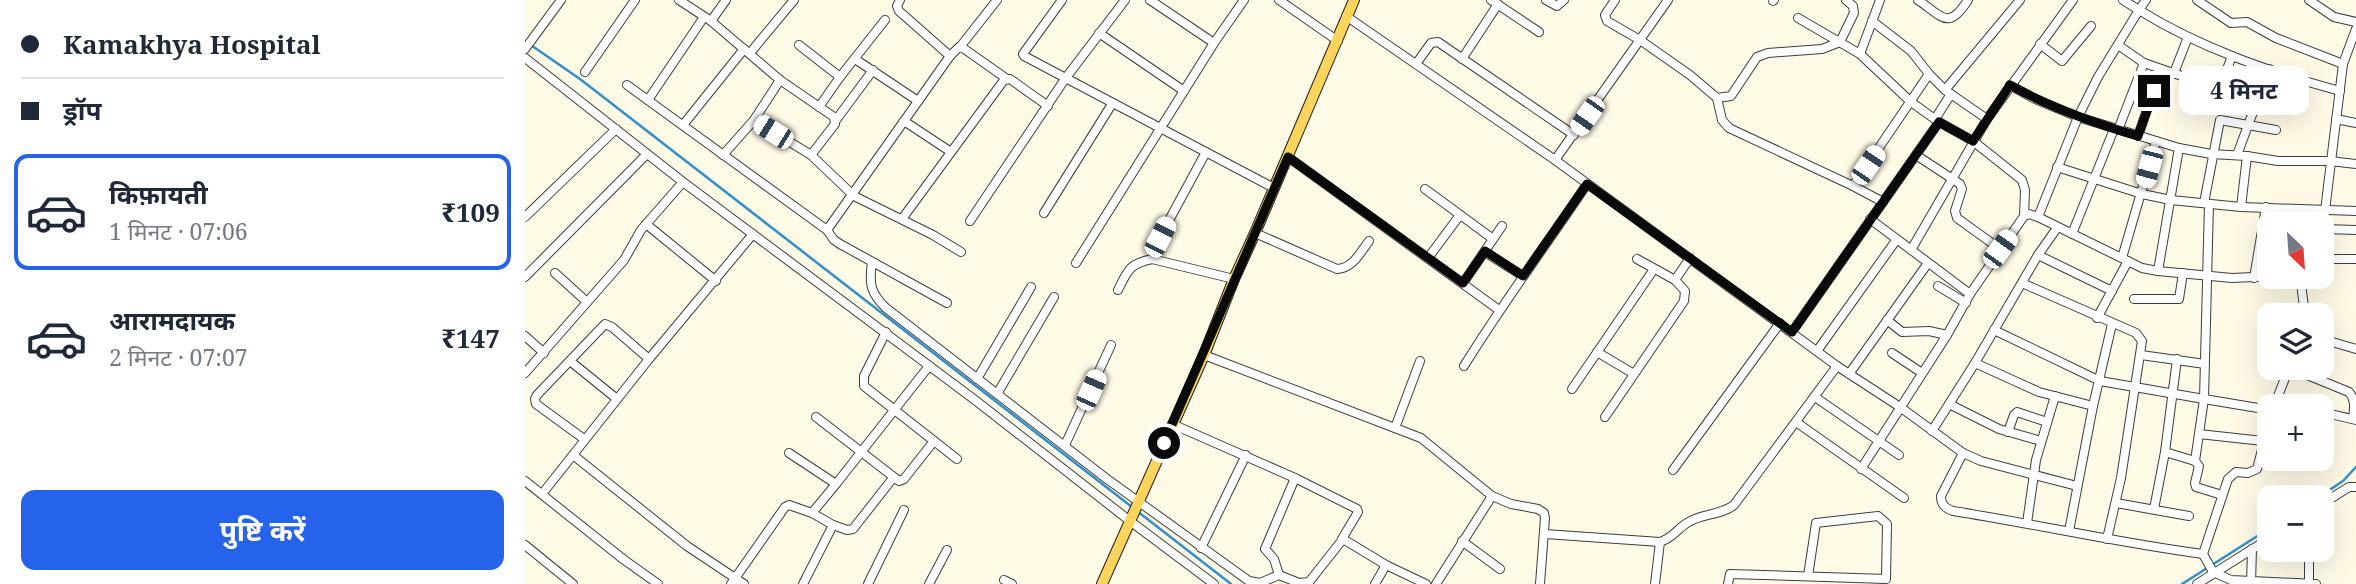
<!DOCTYPE html>
<html lang="hi">
<head>
<meta charset="utf-8">
<style>
	:root { --surface:#fff; --page:#f2f2f3; --text:#1f2937; --muted:#747a83; --line:#e0e1e3; --accent:#2563eb }
	body { margin:0; font-family:"Noto Serif","Noto Sans Devanagari",serif; background:var(--page); color:var(--text); height:100vh; display:flex; flex-direction:column; font-size:26px; white-space:nowrap }
	* { box-sizing:border-box; margin:0 }
	p { font-size:23px; color:var(--muted) }
	.icon { flex:none; width:38px; height:38px; fill:none; stroke:currentColor; stroke-width:2; stroke-linecap:round; stroke-linejoin:round }
	.map { position:relative; flex:1; overflow:hidden }
	.details { display:flex; flex-direction:column; background:var(--surface); width:525px }
	.details>* { flex:none }
	.guide { display:grid; align-content:center; height:154px; padding:0 21px; background:var(--surface) }
	.needle { width:46px; rotate:155deg }
	.fabs { position:absolute; left:1732px; top:212px; display:grid; gap:14px }
	.fabs a { display:grid; place-items:center; width:77px; height:77px; border-radius:14px; background:var(--surface); box-shadow:0 7px 28px #0002; font-size:35px }
	.end { position:absolute; width:32px; height:32px; margin:-16px; border:9px solid #0a0a0a; background:#fff; box-shadow:0 0 0 4px #fff }
	.from { border-radius:50% }
	.bubble { position:absolute; height:49px; border-radius:14px; background:var(--surface); box-shadow:0 7px 28px #0002; font-size:23px; font-weight:700; line-height:49px; text-align:center }
	.car { position:absolute; width:21px; height:42px; margin:-21px -10px; border-radius:9px; box-shadow:0 0 5px 2px #0007; background:linear-gradient(#fff 24%,#345 0 40%,#fff 0 76%,#345 0 86%,#fff 0) }
	.guide b { display:flex; align-items:center; gap:24px; height:66px; font-size:26px }
	.guide b+b { border-top:2px solid var(--line) }
	.guide i { width:18px; height:18px; background:var(--text) }
	ul { padding:0; list-style:none }
	li { display:flex; align-items:center; gap:21px; height:116px; margin:0 14px 10px; padding:0 7px; border:4px solid transparent; border-radius:14px }
	li div { flex:1 }
	li b { display:block; font-size:26px }
	li em { font-style:normal; font-weight:700 }
	li.current { border-color:var(--accent) }
	li>.icon { width:63px; height:63px; stroke-width:1.5 }
	.cta { display:flex; gap:14px; margin-top:auto; padding:14px 21px }
	.cta a { flex:1; height:80px; border-radius:14px; background:var(--accent); color:#fff; font-size:28px; font-weight:700; line-height:80px; text-align:center }
	main { display:flex; flex:1; min-height:0 }
	.map>svg:first-child { display:block }
	.lines { fill:none; stroke-linecap:round; stroke-linejoin:round }
	.stream { stroke:#328fcd; stroke-width:2.5 }
	.minor-casing { stroke:#3d3d3d; stroke-width:10 }
	.major-casing { stroke:#1b1b1b; stroke-width:12 }
	.minor { stroke:#fff; stroke-width:8 }
	.major { stroke:#fad45c; stroke-width:10 }
	.route { stroke:#0a0a0a; stroke-width:9 }
</style>
</head>
<body>
<main>
<section class="details">
<div class="guide">
<b><i class="from"></i>Kamakhya Hospital</b>
<b><i></i>ड्रॉप</b>
</div>
<ul>
<li class="current"><svg class="icon" aria-label="car" viewBox="0 0 24 24"><path d="M5 17H2v-5l4-1 3-4h7l3 4 3 1v5h-3M9 17h6M6 11h13"/><circle cx="7" cy="17" r="2"/><circle cx="17" cy="17" r="2"/></svg><div><b>किफ़ायती</b><p>1 मिनट · 07:06</p></div><em>₹109</em></li>
<li><svg class="icon" aria-label="car" viewBox="0 0 24 24"><path d="M5 17H2v-5l4-1 3-4h7l3 4 3 1v5h-3M9 17h6M6 11h13"/><circle cx="7" cy="17" r="2"/><circle cx="17" cy="17" r="2"/></svg><div><b>आरामदायक</b><p>2 मिनट · 07:07</p></div><em>₹147</em></li>
</ul>
<div class="cta"><a>पुष्टि करें</a></div>
</section>
<div class="map">
<svg width="1831" height="584" viewBox="0 0 1831 584">
	<rect width="100%" height="100%" fill="#fffae6"/>
	<g class="lines">
		<g class="stream">
			<polyline points="0,41 55,79 607,507"/>
			<polyline points="1794,497 1818,481 1831,467"/>
			<polyline points="612,511 706,584"/>
			<polyline points="1657,584 1745,528"/>
		</g>
		<defs>
			<g id="minor">
				<polyline points="154,0 186,21 255,80 309,117 310,124 286,155 329,196 408,235 436,252"/>
				<polyline points="375,0 372,6 374,11 425,56"/>
				<polyline points="537,0 498,54 499,56 749,188"/>
				<polyline points="625,0 689,43 719,0"/>
				<polyline points="754,0 813,41"/>
				<polyline points="966,0 1014,32"/>
				<polyline points="1021,0 1032,6 1039,0"/>
				<polyline points="1090,0 1080,15 1082,21 1115,40 1165,75 1192,98 1206,96 1232,57 1243,53 1297,49 1315,42 1329,13 1328,6 1321,0"/>
				<path d="M1393 0C1418 17 1423 31 1443 0"/>
				<polyline points="1598,0 1614,10 1621,0"/>
				<polyline points="1672,0 1706,23 1722,22 1751,38 1818,64"/>
				<polyline points="1784,0 1809,17 1831,22"/>
				<polyline points="1248,1 1249,0"/>
				<polyline points="821,16 1030,160 1312,366 1375,407 1438,453 1456,461 1552,486"/>
				<polyline points="1273,18 1335,54 1386,102 1414,122 1448,141 1497,180 1500,190 1499,216 1504,214 1513,217 1617,268 1633,271 1707,278 1751,276"/>
				<polyline points="186,21 201,0"/>
				<polyline points="1347,21 1386,51 1404,74"/>
				<polyline points="574,33 659,91"/>
				<polyline points="1515,44 1537,61 1566,26"/>
				<polyline points="274,45 315,77 294,107"/>
				<polyline points="1593,45 1619,63 1677,83 1676,95 1678,98 1728,112"/>
				<polyline points="435,47 472,0"/>
				<polyline points="0,49 36,0"/>
				<polyline points="225,53 269,0"/>
				<polyline points="1335,54 1355,0"/>
				<polyline points="0,58 158,182 450,400 605,521 689,584"/>
				<polyline points="330,59 393,101"/>
				<polyline points="937,59 973,4"/>
				<polyline points="891,64 906,43 913,42 1049,135"/>
				<polyline points="60,72 110,0"/>
				<polyline points="1649,73 1663,37"/>
				<polyline points="315,77 360,20"/>
				<polyline points="102,85 302,230"/>
				<polyline points="1485,85 1508,98 1553,117 1654,148 1686,154 1722,156 1753,161 1805,161 1831,164"/>
				<polyline points="1420,90 1462,119"/>
				<polyline points="1192,98 1197,120 1204,128 1328,186 1358,202"/>
				<polyline points="123,100 179,17"/>
				<polyline points="1690,101 1707,56"/>
				<polyline points="1410,119 1426,94"/>
				<polyline points="1811,119 1831,123"/>
				<polyline points="229,120 286,155"/>
				<polyline points="311,120 348,70"/>
				<polyline points="379,121 426,152"/>
				<polyline points="158,125 219,49"/>
				<polyline points="1593,130 1619,63"/>
				<polyline points="1613,136 1636,69"/>
				<polyline points="198,155 229,120 255,80"/>
				<polyline points="1391,155 1435,184 1437,189 1430,211 1432,218 1475,249"/>
				<polyline points="1712,155 1744,69"/>
				<polyline points="763,157 974,310"/>
				<polyline points="1030,160 1143,0"/>
				<polyline points="1532,167 1617,194 1646,200 1716,207 1722,156"/>
				<polyline points="1328,186 1404,74 1420,90 1495,0"/>
				<polyline points="900,189 968,239"/>
				<polyline points="1679,203 1695,120 1751,130"/>
				<polyline points="1716,207 1831,211"/>
				<polyline points="519,213 587,104"/>
				<polyline points="0,217 91,129"/>
				<path d="M1513 217 1553 117 1573 77 1614 10C1675 48 1745 72 1815 91"/>
				<polyline points="377,219 479,80 485,79 523,106"/>
				<polyline points="1345,219 1445,294"/>
				<polyline points="445,221 540,79 600,0"/>
				<polyline points="121,224 191,281"/>
				<polyline points="1799,229 1831,230"/>
				<path d="M730 233 812 269C828 268 835 253 844 241"/>
				<polyline points="1547,234 1589,129"/>
				<polyline points="1797,235 1818,64 1831,29"/>
				<polyline points="635,237 681,152"/>
				<polyline points="1386,250 1462,119 1548,0"/>
				<polyline points="960,252 998,276"/>
				<polyline points="1513,255 1587,291"/>
				<polyline points="903,258 935,215"/>
				<polyline points="1597,258 1631,141"/>
				<polyline points="1112,259 1150,280"/>
				<polyline points="1797,259 1831,259"/>
				<path d="M347 262C344 283 345 293 361 308L582 479 724 581 735 583 754 575 774 583 784 582 818 539 861 565 901 584"/>
				<polyline points="551,263 689,43"/>
				<polyline points="1633,271 1654,148"/>
				<polyline points="30,273 62,302"/>
				<polyline points="1777,276 1776,283 1780,315"/>
				<polyline points="0,277 122,154"/>
				<polyline points="1729,278 1741,207"/>
				<polyline points="938,283 977,226"/>
				<polyline points="1497,283 1611,333 1617,341 1596,478 1582,539"/>
				<polyline points="1413,286 1441,303"/>
				<path d="M593 290C603 270 604 264 627 259L709 279"/>
				<polyline points="1609,299 1654,299 1658,273"/>
				<polyline points="422,303 315,244 309,240 302,230 425,56 434,47 438,48 482,79"/>
				<polyline points="1572,318 1603,261"/>
				<polyline points="1362,320 1377,332 1404,331 1422,335"/>
				<polyline points="1469,330 1575,381 1679,399 1684,204"/>
				<polyline points="361,332 339,376 339,386 432,459"/>
				<polyline points="1267,332 1414,122"/>
				<polyline points="0,336 19,353"/>
				<polyline points="1797,339 1831,349"/>
				<polyline points="1292,351 1372,239"/>
				<polyline points="1072,352 1109,374"/>
				<polyline points="1367,353 1397,373"/>
				<polyline points="679,355 896,438 967,496 986,504 1013,509 1019,513 1020,518 1015,584"/>
				<polyline points="1616,355 1680,364"/>
				<polyline points="45,361 92,399"/>
				<polyline points="1450,363 1514,392 1568,406"/>
				<path d="M939 366C978 303 1021 245 1062 184"/>
				<path d="M1765 368 1824 392C1831 400 1829 409 1828 419"/>
				<polyline points="0,373 99,260 116,230 158,182"/>
				<polyline points="1324,374 1403,263"/>
				<polyline points="452,379 506,287"/>
				<polyline points="1047,389 1129,269"/>
				<polyline points="472,394 529,297"/>
				<polyline points="1290,397 1374,455"/>
				<polyline points="1750,402 1770,406"/>
				<polyline points="1424,404 1474,429 1516,441"/>
				<polyline points="1749,406 1764,368"/>
				<polyline points="1797,412 1831,420"/>
				<polyline points="291,417 374,481 379,479 409,441"/>
				<polyline points="1080,417 1159,301 1160,291 1150,280 1165,258"/>
				<polyline points="1745,419 1732,469 1723,473 1711,472 1703,479 1678,554 1688,572 1706,580 1791,584"/>
				<polyline points="1271,422 1379,498"/>
				<polyline points="647,424 770,478 832,509 833,512 817,539"/>
				<polyline points="870,428 895,361"/>
				<polyline points="1407,431 1450,363 1513,255 1532,228"/>
				<polyline points="1483,432 1489,415 1492,412 1522,422"/>
				<polyline points="1674,434 1738,441"/>
				<polyline points="59,439 11,404 10,399 12,395 80,324 87,327 124,359"/>
				<polyline points="540,445 586,345"/>
				<polyline points="1640,452 1670,461 1674,466 1670,483 1671,487 1697,495"/>
				<polyline points="264,453 311,484 404,366"/>
				<path d="M1438 453 1416 496C1416 505 1420 508 1428 511 1511 524 1594 543 1678 554"/>
				<polyline points="48,455 162,546 219,584"/>
				<polyline points="1670,461 1679,399 1745,410"/>
				<polyline points="1336,469 1422,335 1445,294 1499,216"/>
				<polyline points="1148,470 1255,323"/>
				<polyline points="0,481 98,559 133,584"/>
				<polyline points="17,494 124,359 228,234"/>
				<polyline points="1591,503 1664,516"/>
				<polyline points="1797,504 1824,487 1831,487"/>
				<polyline points="1629,509 1640,452 1652,359"/>
				<polyline points="287,513 311,484"/>
				<polyline points="1502,523 1511,460 1530,396"/>
				<polyline points="308,525 322,530 328,529 368,478"/>
				<polyline points="1544,531 1568,406 1587,324"/>
				<polyline points="1020,534 1135,542 1130,584"/>
				<polyline points="937,541 975,569"/>
				<path d="M1135 542C1148 538 1152 529 1162 523 1176 513 1195 516 1209 505L1312 366"/>
				<polyline points="0,545 48,584"/>
				<polyline points="676,548 721,455"/>
				<polyline points="1784,550 1784,584"/>
				<polyline points="754,575 749,559 740,549 770,478"/>
				<polyline points="479,580 487,584"/>
				<polyline points="206,584 260,507 264,505 287,513 308,525 278,584"/>
				<polyline points="343,584 379,510"/>
				<polyline points="404,584 422,550"/>
				<polyline points="850,584 861,565"/>
				<polyline points="911,584 967,496"/>
				<polyline points="1203,584 1205,574 1361,579 1362,524 1353,516 1291,523 1283,576"/>
				<polyline points="1672,584 1745,538"/>
				<polyline points="1726,584 1727,549"/>
			</g>
			<polyline id="major" points="577,584 679,355 709,279 730,233 829,0"/>
		</defs>
		<use href="#minor" class="minor-casing"/>
		<use href="#major" class="major-casing"/>
		<use href="#minor" class="minor"/>
		<use href="#major" class="major"/>
	</g>
	<g class="lines">
		<path class="route" d="M639 443 763 157 938 283 960 251 998 276 1062 184 1267 332 1414 122 1448 141 1485 85C1526 108 1569 123 1613 136L1629 91"/>
	</g>
</svg>
<div class="fabs">
<a><svg class="needle" viewBox="-14 -14 28 28"><path d="M0-13l5 13h-10z" fill="#e53935"/><path d="M0 13l5-13h-10z" fill="#747a83"/></svg></a>
<a><svg class="icon" aria-label="layers" viewBox="0 0 24 24"><path d="M12 4l9 5-9 5-9-5zM3 14l9 5 9-5"/></svg></a>
<a>+</a>
<a>−</a>
</div>
<i class="end from" style="left:639px;top:443px"></i>
<i class="end" style="left:1629px;top:91px"></i>
<div class="bubble" style="left:1654px;top:66px;width:130px">4 मिनट</div>
<i class="car" style="left:1062px;top:116px;rotate:215deg"></i>
<i class="car" style="left:248px;top:132px;rotate:302deg"></i>
<i class="car" style="left:1343px;top:165px;rotate:34deg"></i>
<i class="car" style="left:1624px;top:167px;rotate:195deg"></i>
<i class="car" style="left:635px;top:237px;rotate:27deg"></i>
<i class="car" style="left:1475px;top:249px;rotate:36deg"></i>
<i class="car" style="left:566px;top:390px;rotate:24deg"></i>
</div>
</main>
</body>
</html>
